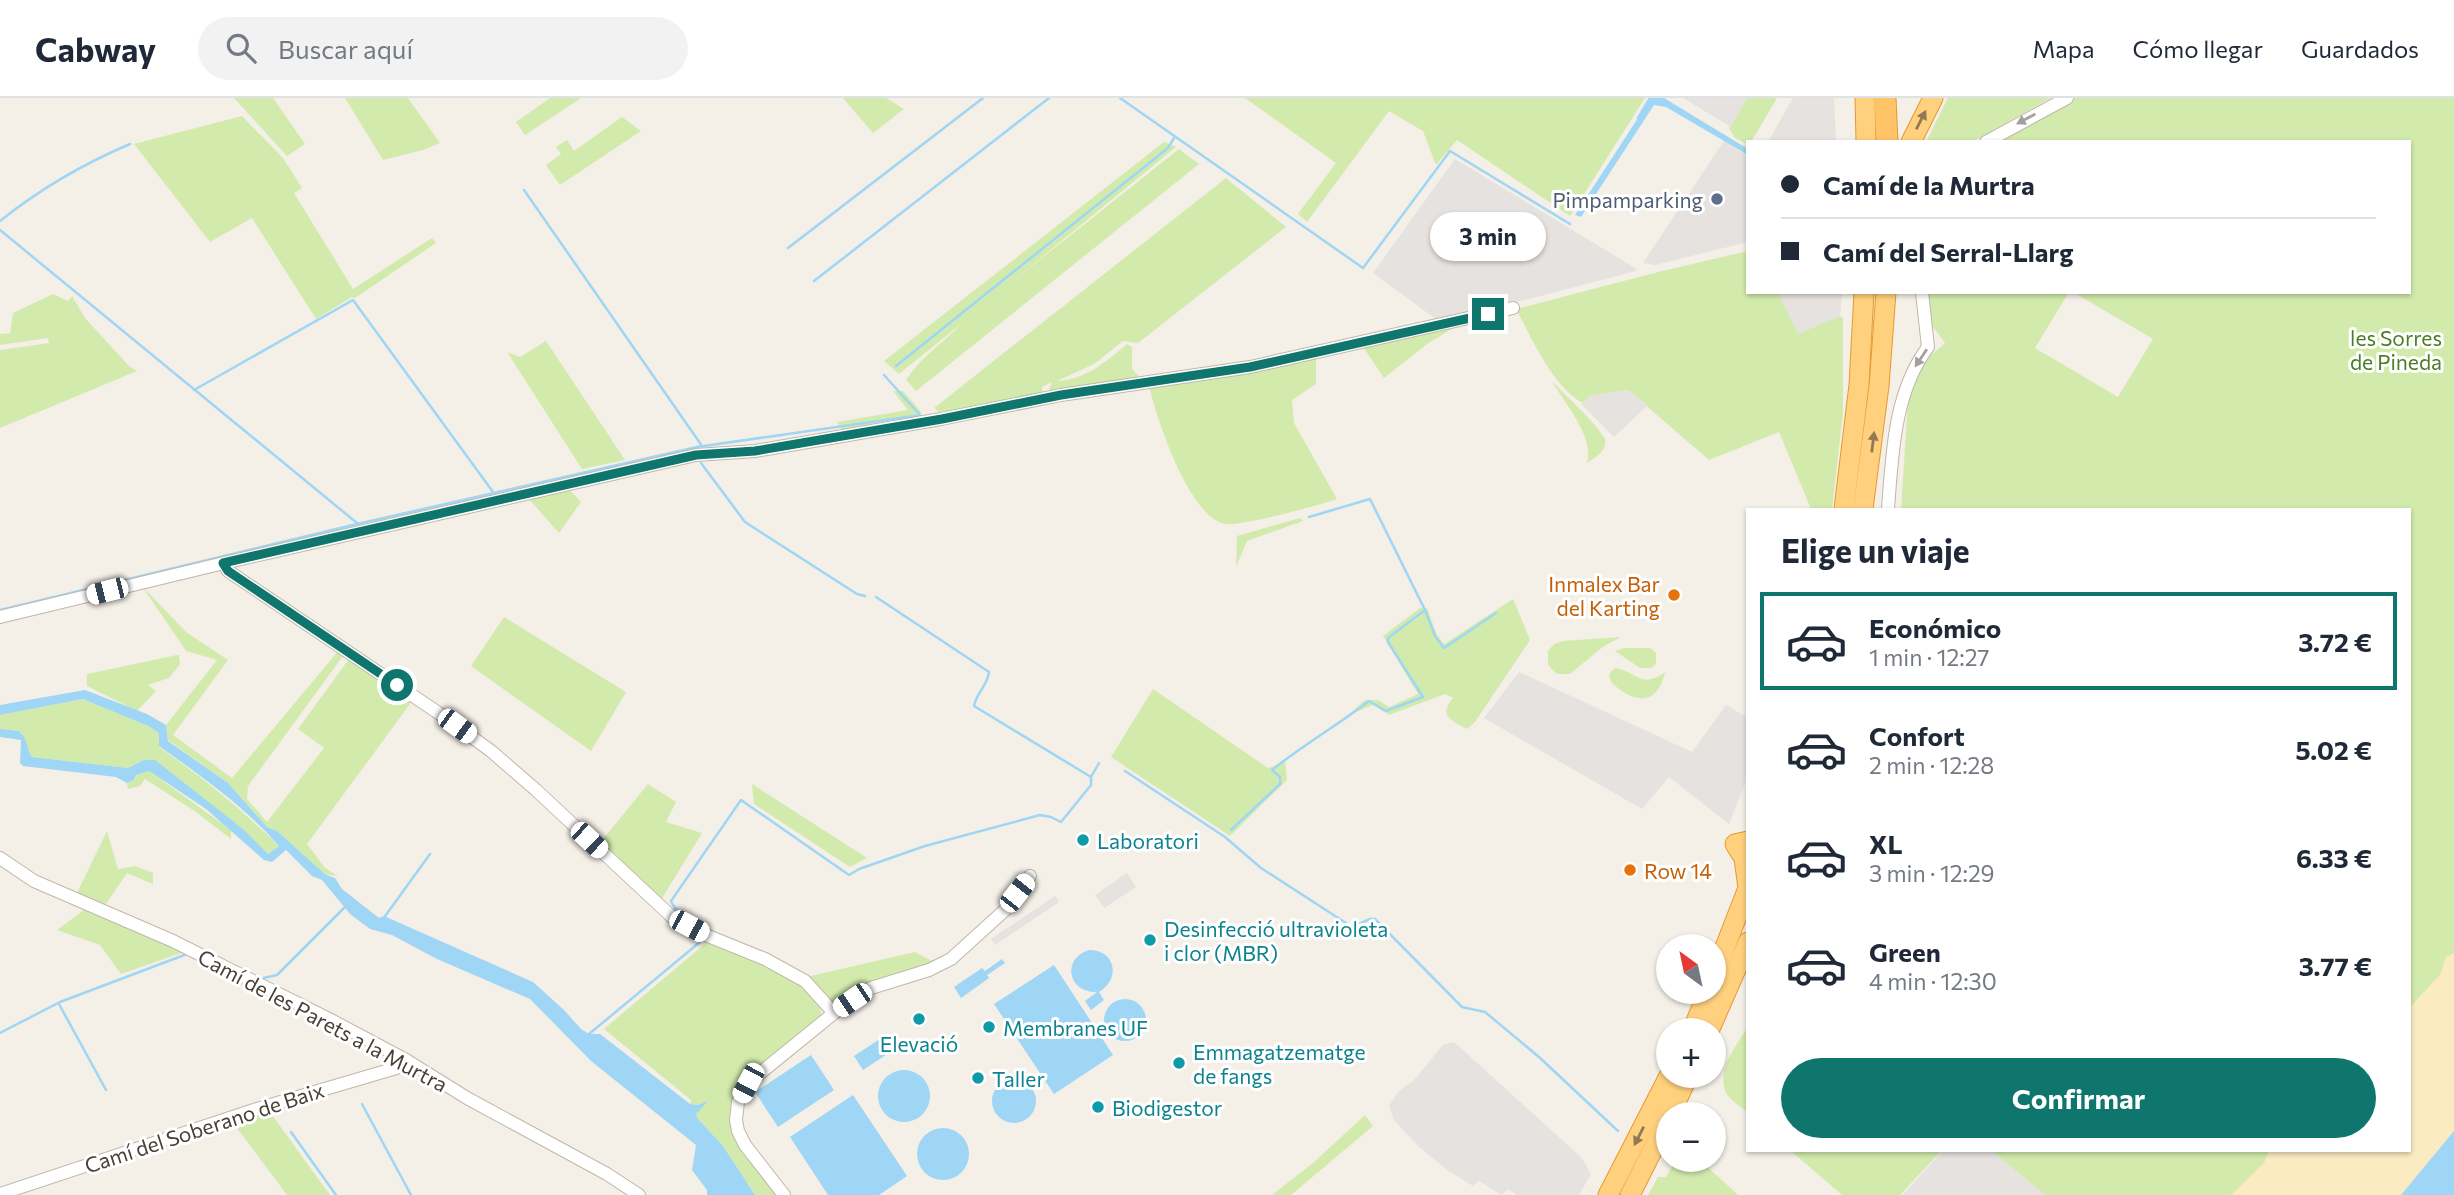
<!DOCTYPE html>
<html lang="es">
<head>
<meta charset="utf-8">
<style>
	:root { --surface:#fff; --page:#f2f2f3; --text:#1f2937; --muted:#747a83; --line:#e0e1e3; --accent:#0f766e }
	body { margin:0; font-family:Commissioner,sans-serif; background:var(--page); color:var(--text); height:100vh; display:flex; flex-direction:column; font-size:26px; white-space:nowrap }
	* { box-sizing:border-box; margin:0 }
	p { font-size:23px; color:var(--muted) }
	.icon { flex:none; width:38px; height:38px; fill:none; stroke:currentColor; stroke-width:2; stroke-linecap:round; stroke-linejoin:round }
	.map { position:relative; flex:1; overflow:hidden }
	.sheet { position:absolute; left:1746px; top:410px; width:665px; height:644px; display:flex; flex-direction:column; background:var(--surface); border-radius:0px; box-shadow:0 2px 5px #0004 }
	.sheet>* { flex:none }
	.hud { position:absolute; left:1746px; top:42px; width:665px; height:154px; border-radius:0px; box-shadow:0 2px 5px #0004; display:grid; align-content:center; height:154px; padding:0 35px; background:var(--surface) }
	.needle { width:46px; rotate:327deg }
	.buttons { position:absolute; left:1656px; top:836px; display:grid; gap:14px }
	.buttons a { display:grid; place-items:center; width:70px; height:70px; border-radius:50%; background:var(--surface); box-shadow:0 2px 5px #0004; font-size:35px }
	.end { position:absolute; width:32px; height:32px; margin:-16px; border:9px solid #0f766e; background:#fff; box-shadow:0 0 0 4px #fff }
	.from { border-radius:50% }
	.bubble { position:absolute; height:49px; border-radius:24px; background:var(--surface); box-shadow:0 2px 5px #0004; font-size:23px; font-weight:700; line-height:49px; text-align:center }
	.car { position:absolute; width:21px; height:42px; margin:-21px -10px; border-radius:9px; box-shadow:0 0 5px 2px #0007; background:linear-gradient(#fff 24%,#345 0 40%,#fff 0 76%,#345 0 86%,#fff 0) }
	.hud b { display:flex; align-items:center; gap:24px; height:66px; font-size:26px }
	.hud b+b { border-top:2px solid var(--line) }
	.hud i { width:18px; height:18px; background:var(--text) }
	ul { padding:0; list-style:none }
	li { display:flex; align-items:center; gap:21px; height:98px; margin:0 14px 10px; padding:0 21px; border:4px solid transparent; border-radius:0px }
	li div { flex:1 }
	li b { display:block; font-size:26px }
	li em { font-style:normal; font-weight:700 }
	li.selected { border-color:var(--accent) }
	li>.icon { width:63px; height:63px; stroke-width:1.5 }
	h2 { padding:0 35px; font-size:32px; line-height:84px }
	.button { display:flex; gap:14px; margin-top:auto; padding:14px 35px }
	.button a { flex:1; height:80px; border-radius:42px; background:var(--accent); color:#fff; font-size:28px; font-weight:700; line-height:80px; text-align:center }
	header { display:flex; align-items:center; gap:42px; box-sizing:border-box; height:98px; padding:0 35px; background:var(--surface); border-bottom:2px solid var(--line) }
	header strong { font-size:33px }
	nav { display:flex; gap:38px; margin-inline-start:auto; font-size:24px }
	.search { width:490px; height:63px; background:var(--page); display:flex; align-items:center; gap:18px; box-sizing:border-box; padding:0 24px; border-radius:38px; color:var(--muted); font-size:26px }
	.map>svg:first-child { display:block }
	.green { fill:#d2ebad }
	.sand { fill:#fbebc0 }
	.parking { fill:#e5e2df }
	.water { fill:#9fd6f5 }
	.lines { fill:none; stroke-linecap:round; stroke-linejoin:round }
	.stream { stroke:#9fd6f5; stroke-width:2.5 }
	.minor-casing { stroke:#c0b7a8; stroke-width:14 }
	.trunk-casing { stroke:#e7992e; stroke-width:21 }
	.motorway-casing { stroke:#e7992e; stroke-width:23 }
	.minor { stroke:#fff; stroke-width:12 }
	.trunk { stroke:#ffd07e; stroke-width:19 }
	.motorway { stroke:#ffc467; stroke-width:21 }
	.oneway { fill:#a4a09a }
	.oneway2 { fill:#917a52 }
	.route { stroke:#0f766e; stroke-width:9 }
	.service-dot { fill:#5c6f8a; stroke:#fff; stroke-width:2.5 }
	.food-dot { fill:#e8710a; stroke:#fff; stroke-width:2.5 }
	.culture-dot { fill:#0f9aa8; stroke:#fff; stroke-width:2.5 }
	.labels { text-anchor:middle; dominant-baseline:central; stroke-width:6; stroke-linejoin:round; paint-order:stroke }
	.service-label { font-size:21px; fill:#4e5e75; stroke:#fff; text-anchor:end }
	.park-label { font-size:21px; fill:#4b7e24; stroke:#fff }
	.food-label { font-size:21px; fill:#c56008; stroke:#fff; text-anchor:end }
	.culture-label { font-size:21px; fill:#0d838f; stroke:#fff; text-anchor:start }
	.street-label { font-size:21px; fill:#484035; stroke:#fff }
</style>
</head>
<body>
<header>
<strong>Cabway</strong>
<div class="search"><svg class="icon" aria-label="search" viewBox="0 0 24 24"><circle cx="10" cy="10" r="6"/><path d="M15 15l6 6"/></svg>Buscar aquí</div>
<nav><a>Mapa</a><a>Cómo llegar</a><a>Guardados</a></nav>
</header>
<div class="map">
<svg width="2454" height="1097" viewBox="0 0 2454 1097">
	<rect width="100%" height="100%" fill="#f4efe7"/>
	<g class="green">
		<polygon points="234,0 273,0 305,46 287,58"/>
		<polygon points="345,0 408,0 440,45 423,52 383,62"/>
		<polygon points="550,0 581,0 525,37 516,24"/>
		<polygon points="843,0 886,0 904,11 873,35"/>
		<polygon points="1245,0 1645,0 1570,118 1457,42 1436,67 1423,33 1389,13 1307,124 1298,116 1336,65"/>
		<polygon points="1747,0 1777,0 1751,44 1748,44 1748,47 1735,40 1729,30"/>
		<polygon points="1948,0 2051,0 1972,44 1926,44"/>
		<polygon points="2073,0 2454,0 2454,857 2442,878 2410,913 2410,411 1901,411 1908,303 1922,265 1945,245 1928,222 1927,194 2069,194 2035,250 2118,299 2153,241 2073,194 2410,194 2410,44 1995,44"/>
		<polygon points="242,18 283,60 302,90 294,95 353,191 432,140 436,145 355,200 352,199 316,221 252,120 210,144 134,46"/>
		<polygon points="622,19 641,33 560,87 546,67 561,56 556,49 567,42 574,53"/>
		<path d="M1164 44 1176 49 1014 182 1179 51 1199 66 916 293 906 282C921 259 943 245 961 226L899 276 884 263Z"/>
		<path d="M1226 80 1286 129 1138 245 1123 243 1094 266 1057 283C1085 282 1106 264 1127 246L1132 249V271L1142 281 1052 296 1049 291 1052 284 1042 289 1043 297 942 316 934 310Z"/>
		<path d="M1748 153V194H1778L1798 235 1840 218 1843 220V315L1832 411H1811L1779 334 1709 362 1628 292 1590 298 1583 305C1552 288 1533 242 1516 211L1662 173Z"/>
		<polygon points="53,196 68,203 72,198 85,220 129,268 137,273 0,330 0,252 49,245 48,240 0,247 0,236 10,235 13,215"/>
		<polygon points="1458,227 1427,246 1384,280 1363,249"/>
		<polygon points="546,243 625,362 582,371 507,254 520,259"/>
		<path d="M1316 259V286L1292 302 1294 325 1337 401C1320 407 1239 429 1225 426 1189 419 1156 320 1149 287Z"/>
		<path d="M1552 283C1570 303 1590 318 1605 341 1607 353 1596 359 1587 365 1595 339 1564 305 1552 283Z"/>
		<polygon points="893,293 903,293 922,315 842,332 837,324 908,312"/>
		<polygon points="568,390 581,404 559,435 528,400"/>
		<polygon points="1300,420 1303,423 1247,443 1236,469 1237,438"/>
		<polygon points="142,488 186,534 228,562 173,637 232,680 339,552 343,558 248,688 247,701 267,724 324,650 298,631 349,561 413,602 307,746 325,770 338,778 326,777 277,733 267,729 228,685 168,642 166,627 217,562 186,553"/>
		<path d="M1513 501 1530 542 1475 624 1467 631C1451 622 1438 618 1453 600L1445 596 1389 617 1373 607 1347 618 1365 602H1378L1389 609 1418 596 1383 538 1420 510H1427L1437 537 1444 546Z"/>
		<polygon points="504,519 626,594 591,653 471,568"/>
		<polygon points="1621,539 1604,548 1570,576 1557,576 1548,567 1548,553 1554,546 1563,543"/>
		<polygon points="1624,550 1650,550 1656,555 1656,566 1651,570 1640,570 1615,553"/>
		<polygon points="177,557 179,557 180,566 169,580 148,587 156,593 137,613 87,588 87,576"/>
		<path d="M1615 570C1637 573 1640 592 1665 574 1657 610 1632 605 1611 584L1609 576Z"/>
		<polygon points="1153,591 1268,670 1285,664 1287,682 1230,738 1111,659"/>
		<path d="M83 601 148 628 159 635V649C202 679 241 711 279 748L268 756C230 718 193 692 148 663L144 662 128 670 32 659C25 651 29 643 19 633L0 631V617Z"/>
		<polygon points="149,673 231,732 231,741 196,714 145,681 140,688 128,691 127,685 134,682 136,677"/>
		<polygon points="648,686 676,704 666,724 702,735 661,802 599,746"/>
		<polygon points="752,686 867,760 850,769 754,706"/>
		<polygon points="107,733 118,771 135,768 153,775 153,786 127,775 104,809 75,799"/>
		<polygon points="84,812 184,854 121,876 100,847 57,832"/>
		<path d="M707 844C738 856 822 881 822 921L740 989 730 1016 734 1037 781 1097H755L723 1048 698 1021 695 1016 706 1004 698 1007 690 1006 691 1002 604 931Z"/>
		<polygon points="915,854 930,862 940,863 873,882 834,909 806,879"/>
		<path d="M1748 928V1015C1742 1009 1731 1003 1727 996 1714 974 1738 946 1748 928Z"/>
		<polygon points="267,1010 330,1097 287,1097 231,1022"/>
		<polygon points="1365,1017 1373,1028 1291,1097 1272,1097 1313,1065"/>
		<polygon points="1790,1052 1942,1052 1900,1097 1842,1097"/>
		<polygon points="1990,1052 2270,1052 2267,1064 2237,1097 2045,1097"/>
		<polygon points="1676,1062 1700,1062 1738,1097 1648,1097 1658,1079 1666,1079"/>
	</g>
	<polygon class="sand" points="2454,855 2454,1033 2401,1097 2231,1097 2264,1065 2269,1052 2410,1052 2410,909 2440,877 2446,859"/>
	<g class="parking">
		<polygon points="1683,0 1747,0 1731,29"/>
		<polygon points="1793,0 1834,0 1836,44 1768,44"/>
		<polygon points="1724,43 1748,58 1748,144 1655,167 1643,165"/>
		<polygon points="1455,61 1635,170 1636,173 1440,224 1373,175"/>
		<polygon points="1778,194 1842,194 1840,218 1798,236"/>
		<polygon points="1628,292 1648,307 1614,339 1581,306 1590,298"/>
		<polygon points="1519,574 1692,654 1726,607 1748,620 1748,678 1729,726 1669,679 1642,711 1484,620"/>
		<polygon points="1127,775 1136,789 1104,810 1095,797"/>
		<polygon points="1055,798 1059,804 995,847 991,841"/>
		<polygon points="1454,944 1581,1059 1591,1076 1579,1097 1517,1097 1508,1091 1502,1097 1479,1083 1473,1088 1446,1071 1418,1048 1394,1022 1389,1008 1398,994 1414,982 1443,947"/>
		<polygon points="1943,1052 1990,1052 2045,1097 1903,1097"/>
	</g>
	<g class="water">
		<polygon points="1648,0 1664,0 1748,51 1748,57 1666,9 1654,7 1581,119 1575,117 1649,3"/>
		<path d="M85 592 147 616 166 627 168 643 228 685 267 729 277 733 326 777 335 780 342 791 379 820 384 818 533 884 564 912 581 931 589 936H600L690 1006 698 1007 708 1003 696 1016 698 1021 723 1048 755 1097H707V1092L692 1072 696 1047 591 963 530 901 437 861 392 837 370 831 350 816 322 782 312 778 286 752 272 764 264 762 206 711 149 673 136 677 134 682 127 685 116 679 23 668 20 665 21 642 0 639V631L19 633C30 644 26 652 32 659L128 670 144 662H155L243 731 268 756 279 748C245 709 201 678 159 648V635L148 628 83 601 0 617V607Z"/>
		<path d="M1089 852C1116 852 1121 881 1099 894L1104 902 1091 912 1085 903 1097 894C1068 895 1061 861 1089 852Z"/>
		<polygon points="1002,861 1005,865 987,877 989,880 961,900 954,889 982,870 985,873"/>
		<polygon points="1054,867 1113,957 1054,996 994,906"/>
		<circle cx="1125" cy="922" r="21"/>
		<polygon points="880,941 889,955 863,972 854,958"/>
		<polygon points="811,957 834,992 778,1029 755,994"/>
		<circle cx="904" cy="998" r="26"/>
		<circle cx="1014" cy="1003" r="22"/>
		<polygon points="853,997 907,1078 879,1097 828,1097 790,1039"/>
		<circle cx="943" cy="1056" r="26"/>
		<polygon points="2454,1033 2454,1097 2401,1097"/>
	</g>
	<g class="lines">
		<g class="stream">
			<polyline points="1120,0 1363,170 1450,53 1570,126"/>
			<polyline points="1638,20 1650,0"/>
			<polyline points="524,92 702,348"/>
			<path d="M0 123C40 91 83 66 130 46"/>
			<polyline points="0,132 357,425"/>
			<polyline points="788,150 983,0"/>
			<polyline points="814,183 1049,0"/>
			<polyline points="896,268 1168,50 1174,40"/>
			<polyline points="194,292 353,202 493,394"/>
			<polyline points="701,365 745,424 857,496 865,498"/>
			<polyline points="1309,419 1370,401 1425,512"/>
			<path d="M876 499 989 574C988 587 976 595 974 608L1091 679"/>
			<polyline points="0,512 357,426 697,349 920,317 884,277"/>
			<polyline points="1125,673 1225,739 1261,770 1352,829 1370,821 1375,821 1462,909 1485,914 1539,959 1618,1033"/>
			<path d="M1231 732 1280 686V679L1272 672C1303 647 1338 627 1369 603L1386 613 1423 599 1388 544V540L1425 512 1435 538 1444 550 1496 515"/>
			<polyline points="383,821 430,756"/>
			<path d="M709 831C696 824 676 817 671 803L741 702 849 777 859 771 925 748 1040 717 1051 719 1061 724 1091 687V679L1099 665"/>
			<polyline points="259,881 277,877 346,808"/>
			<polyline points="59,906 106,992"/>
			<polyline points="0,935 60,904 187,856 239,886 246,885"/>
			<polyline points="589,936 700,844"/>
			<polyline points="362,1006 411,1097"/>
			<polyline points="291,1034 336,1097"/>
		</g>
		<defs>
			<g id="minor">
				<polyline points="1986,44 2067,0"/>
				<path d="M1888 411C1892 357 1894 294 1928 249L1922 194"/>
				<polyline points="224,465 228,473 440,616 491,653 536,692 671,818 708,838 765,861 805,883 834,915 748,985 738,1004 736,1022 738,1033 745,1047 784,1097"/>
				<polyline points="0,519 224,465 696,357 755,353 941,321 1061,297 1250,269 1513,210"/>
				<polyline points="0,760 34,783 173,843 329,921 406,962 467,1000 607,1076 639,1097"/>
				<polyline points="834,915 871,890 929,872 951,861 1005,812 1030,778"/>
				<polyline points="0,1096 257,1011 403,968 406,962"/>
			</g>
			<g id="trunk">
				<polyline points="1865,0 1866,44"/>
				<polyline points="1911,44 1933,0"/>
				<polyline points="1844,411 1859,287 1864,194"/>
				<polyline points="1863,411 1879,288 1886,194"/>
				<polyline points="1713,880 1748,790 1744,760 1735,746 1748,743"/>
				<polyline points="1692,933 1708,894"/>
				<polyline points="1709,933 1748,844"/>
				<polyline points="1670,1017 1688,978"/>
				<polyline points="1608,1097 1669,978"/>
				<polyline points="1630,1097 1668,1021"/>
			</g>
			<polyline id="motorway" points="1885,0 1887,44"/>
		</defs>
		<use href="#minor" class="minor-casing"/>
		<use href="#trunk" class="trunk-casing"/>
		<use href="#motorway" class="motorway-casing"/>
		<use href="#minor" class="minor"/>
		<use href="#trunk" class="trunk"/>
		<use href="#motorway" class="motorway"/>
	</g>
	<defs><path id="oneway-solid" d="M-6-.8H1V-3.2L6.5 0L1 3.2V.8H-6Z" transform="scale(1.75)"/></defs>
	<g class="oneway">
		<use href="#oneway-solid" transform="translate(2026 21) rotate(152)"/>
		<use href="#oneway-solid" transform="translate(1921 260) rotate(124)"/>
	</g>
	<g class="oneway2">
		<use href="#oneway-solid" transform="translate(1921 22) rotate(-63)"/>
		<use href="#oneway-solid" transform="translate(1873 344) rotate(-83)"/>
		<use href="#oneway-solid" transform="translate(1639 1038) rotate(117)"/>
	</g>
	<g class="lines">
		<polyline class="route" points="397,587 228,473 223,465 696,357 755,353 942,321 1061,297 1250,269 1488,216"/>
	</g>
	<circle class="service-dot" cx="1717" cy="101" r="7"/>
	<g class="food-dot">
		<circle cx="1674" cy="497" r="7"/>
		<circle cx="1630" cy="772" r="7"/>
	</g>
	<g class="culture-dot">
		<circle cx="1083" cy="742" r="7"/>
		<circle cx="1150" cy="842" r="7"/>
		<circle cx="919" cy="921" r="7"/>
		<circle cx="989" cy="929" r="7"/>
		<circle cx="1179" cy="965" r="7"/>
		<circle cx="978" cy="980" r="7"/>
		<circle cx="1098" cy="1009" r="7"/>
	</g>
	<g class="labels">
		<g class="service-label">
			<text x="1703" y="101">Pimpamparking</text>
		</g>
		<g class="park-label">
			<text x="2396" y="239">les Sorres<tspan x="2396" dy="24">de Pineda</tspan></text>
		</g>
		<g class="food-label">
			<text x="1660" y="485">Inmalex Bar<tspan x="1660" dy="24">del Karting</tspan></text>
			<text x="1644" y="772" text-anchor="start">Row 14</text>
		</g>
		<g class="culture-label">
			<text x="1097" y="742">Laboratori</text>
			<text x="1164" y="830">Desinfecció ultravioleta<tspan x="1164" dy="24">i clor (MBR)</tspan></text>
			<text x="1003" y="929">Membranes UF</text>
			<text x="919" y="945" text-anchor="middle">Elevació</text>
			<text x="1193" y="953">Emmagatzematge<tspan x="1193" dy="24">de fangs</tspan></text>
			<text x="992" y="980">Taller</text>
			<text x="1112" y="1009">Biodigestor</text>
		</g>
		<g class="street-label">
			<text transform="translate(323 922) rotate(28)">Camí de les Parets a la Murtra</text>
			<text transform="translate(204 1029) rotate(-18)">Camí del Soberano de Baix</text>
		</g>
	</g>
</svg>
<div class="buttons">
<a><svg class="needle" viewBox="-14 -14 28 28"><path d="M0-13l5 13h-10z" fill="#e53935"/><path d="M0 13l5-13h-10z" fill="#747a83"/></svg></a>
<a>+</a>
<a>−</a>
</div>
<i class="end from" style="left:397px;top:587px"></i>
<i class="end" style="left:1488px;top:216px"></i>
<div class="bubble" style="left:1430px;top:114px;width:116px">3 min</div>
<i class="car" style="left:107px;top:493px;rotate:256deg"></i>
<i class="car" style="left:457px;top:628px;rotate:126deg"></i>
<i class="car" style="left:589px;top:742px;rotate:133deg"></i>
<i class="car" style="left:1017px;top:795px;rotate:38deg"></i>
<i class="car" style="left:689px;top:828px;rotate:118deg"></i>
<i class="car" style="left:852px;top:902px;rotate:236deg"></i>
<i class="car" style="left:748px;top:985px;rotate:208deg"></i>
<div class="hud">
<b><i class="from"></i>Camí de la Murtra</b>
<b><i></i>Camí del Serral-Llarg</b>
</div>
<section class="sheet">
<h2>Elige un viaje</h2>
<ul>
<li class="selected"><svg class="icon" aria-label="car" viewBox="0 0 24 24"><path d="M5 17H2v-5l4-1 3-4h7l3 4 3 1v5h-3M9 17h6M6 11h13"/><circle cx="7" cy="17" r="2"/><circle cx="17" cy="17" r="2"/></svg><div><b>Económico</b><p>1 min · 12:27</p></div><em>3.72 €</em></li>
<li><svg class="icon" aria-label="car" viewBox="0 0 24 24"><path d="M5 17H2v-5l4-1 3-4h7l3 4 3 1v5h-3M9 17h6M6 11h13"/><circle cx="7" cy="17" r="2"/><circle cx="17" cy="17" r="2"/></svg><div><b>Confort</b><p>2 min · 12:28</p></div><em>5.02 €</em></li>
<li><svg class="icon" aria-label="car" viewBox="0 0 24 24"><path d="M5 17H2v-5l4-1 3-4h7l3 4 3 1v5h-3M9 17h6M6 11h13"/><circle cx="7" cy="17" r="2"/><circle cx="17" cy="17" r="2"/></svg><div><b>XL</b><p>3 min · 12:29</p></div><em>6.33 €</em></li>
<li><svg class="icon" aria-label="car" viewBox="0 0 24 24"><path d="M5 17H2v-5l4-1 3-4h7l3 4 3 1v5h-3M9 17h6M6 11h13"/><circle cx="7" cy="17" r="2"/><circle cx="17" cy="17" r="2"/></svg><div><b>Green</b><p>4 min · 12:30</p></div><em>3.77 €</em></li>
</ul>
<div class="button"><a>Confirmar</a></div>
</section>
</div>
</body>
</html>
